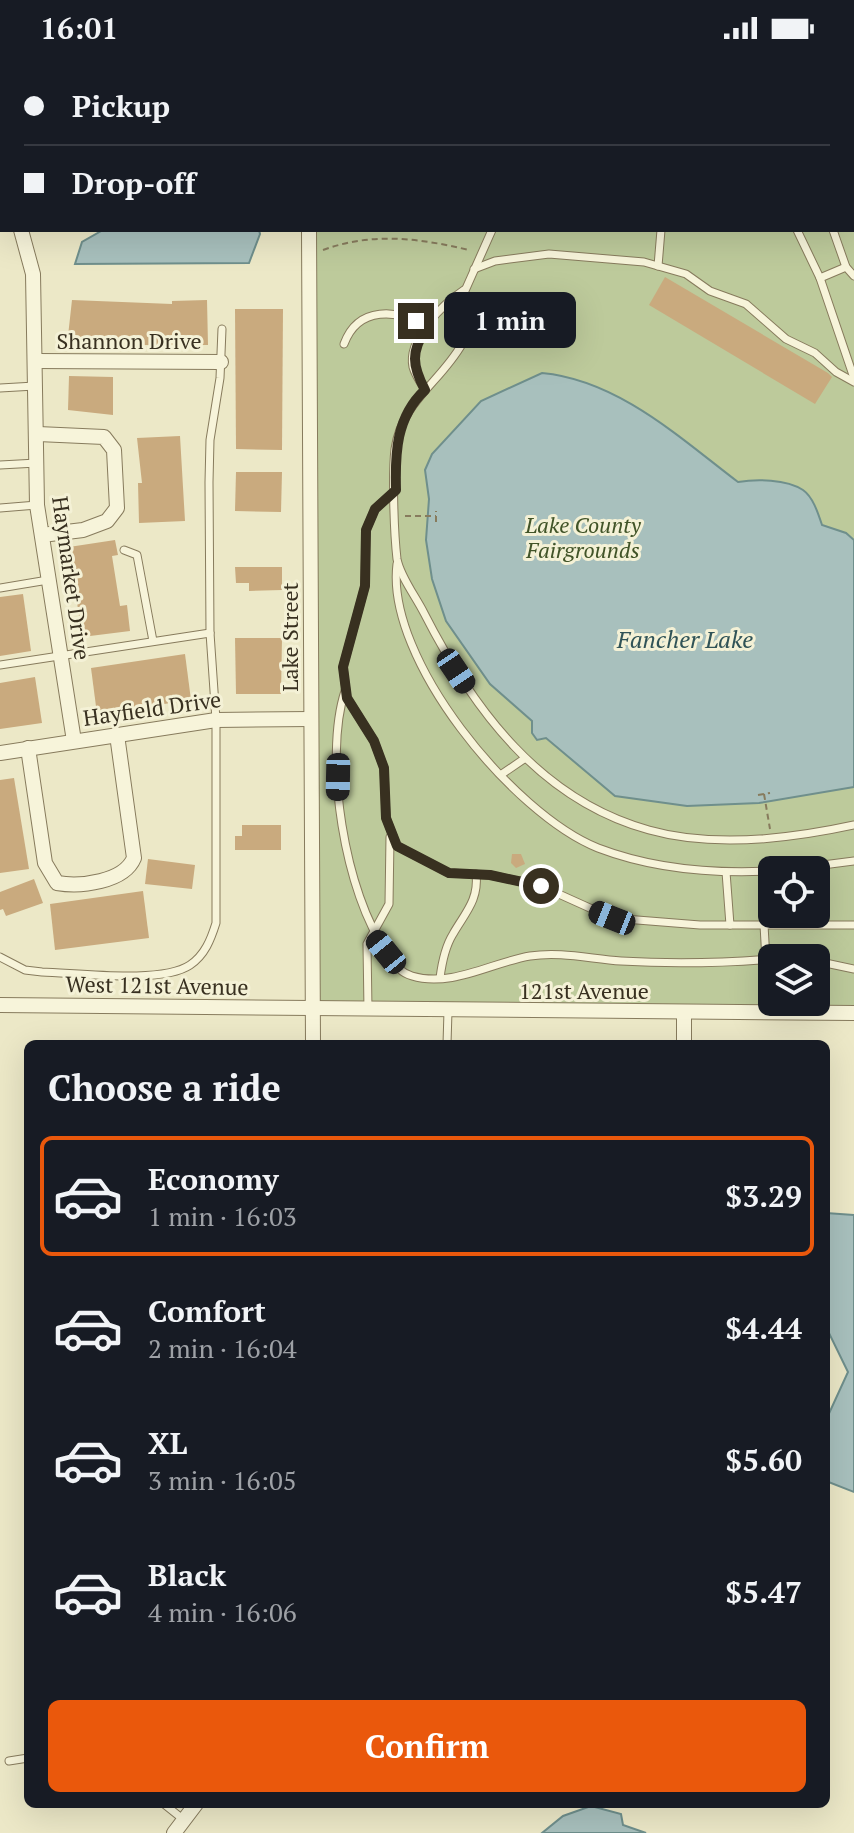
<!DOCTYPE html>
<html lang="en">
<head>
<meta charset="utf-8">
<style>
	:root { --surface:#171b24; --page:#242831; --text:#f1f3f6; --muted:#9ea1a6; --line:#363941; --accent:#ea580c }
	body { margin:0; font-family:"PT Serif",serif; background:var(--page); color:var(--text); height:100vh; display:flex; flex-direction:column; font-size:30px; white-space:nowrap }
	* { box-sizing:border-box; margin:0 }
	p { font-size:26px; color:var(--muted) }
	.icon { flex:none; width:44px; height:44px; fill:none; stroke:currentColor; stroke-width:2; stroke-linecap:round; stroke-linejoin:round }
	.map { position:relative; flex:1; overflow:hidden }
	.details { position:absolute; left:24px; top:984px; width:806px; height:768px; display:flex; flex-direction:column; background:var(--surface); border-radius:12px; box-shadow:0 8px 32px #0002 }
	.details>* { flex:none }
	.top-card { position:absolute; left:0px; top:0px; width:854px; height:176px; box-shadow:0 8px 32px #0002; display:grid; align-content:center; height:176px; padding:0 24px; background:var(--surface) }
	.fabs { position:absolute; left:758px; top:800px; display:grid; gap:16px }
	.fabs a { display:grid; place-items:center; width:72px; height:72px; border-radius:12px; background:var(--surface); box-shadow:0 8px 32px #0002; font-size:40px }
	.end { position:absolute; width:36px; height:36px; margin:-18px; border:10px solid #383020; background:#fff; box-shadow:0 0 0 4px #fff }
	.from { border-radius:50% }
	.bubble { position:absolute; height:56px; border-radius:12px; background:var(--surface); box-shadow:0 8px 32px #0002; font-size:26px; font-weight:600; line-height:56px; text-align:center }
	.car { position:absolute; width:24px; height:48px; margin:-24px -12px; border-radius:10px; box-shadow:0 0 6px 2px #0007; background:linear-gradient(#222 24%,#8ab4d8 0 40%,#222 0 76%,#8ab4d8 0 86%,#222 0) }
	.top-card b { display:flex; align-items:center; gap:28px; height:76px; font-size:30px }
	.top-card b+b { border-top:2px solid var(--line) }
	.top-card i { width:20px; height:20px; background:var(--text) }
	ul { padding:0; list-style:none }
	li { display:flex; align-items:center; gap:24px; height:120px; margin:0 16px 12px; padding:0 8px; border:4px solid transparent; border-radius:12px }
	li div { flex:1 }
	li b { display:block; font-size:30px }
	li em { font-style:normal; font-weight:600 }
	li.on { border-color:var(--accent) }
	li>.icon { width:72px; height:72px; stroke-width:1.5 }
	h2 { padding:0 24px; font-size:36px; line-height:96px }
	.action { display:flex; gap:16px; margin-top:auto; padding:16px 24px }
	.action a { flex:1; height:92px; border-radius:12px; background:var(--accent); color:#fff; font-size:32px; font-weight:600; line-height:92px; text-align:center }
	.status { display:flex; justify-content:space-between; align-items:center; height:56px; padding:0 40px; background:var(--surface); direction:ltr }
	.status svg { height:22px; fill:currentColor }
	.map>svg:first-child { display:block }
	.green { fill:#bdca9b; fill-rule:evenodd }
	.water { fill:#a8c0bd; stroke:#6f8f8c; stroke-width:2 }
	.building { fill:#c9aa7e }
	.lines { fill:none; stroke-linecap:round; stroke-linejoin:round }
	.service-casing { stroke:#877b5d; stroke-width:9 }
	.minor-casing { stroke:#877b5d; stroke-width:16 }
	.path { stroke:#877b5d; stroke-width:2; stroke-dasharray:6 4; stroke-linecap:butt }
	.service { stroke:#f7f4da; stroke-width:7 }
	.minor { stroke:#f7f4da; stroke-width:14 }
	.route { stroke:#383020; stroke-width:10 }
	.labels { text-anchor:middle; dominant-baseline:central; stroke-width:6; stroke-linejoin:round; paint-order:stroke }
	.street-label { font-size:22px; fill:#383020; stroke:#f4f1d6 }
	.park-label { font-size:22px; font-style:italic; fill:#415428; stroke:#f4f1d6 }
	.water-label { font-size:24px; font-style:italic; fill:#305357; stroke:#f4f1d6 }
</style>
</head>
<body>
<div class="status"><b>16:01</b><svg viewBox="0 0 49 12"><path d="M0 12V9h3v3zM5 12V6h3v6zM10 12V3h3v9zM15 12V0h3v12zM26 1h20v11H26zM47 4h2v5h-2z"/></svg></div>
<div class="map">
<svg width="854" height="1777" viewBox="0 0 854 1777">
	<rect width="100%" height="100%" fill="#ece8c7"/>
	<path class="green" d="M311 0H854V960L314 953 311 174H852V2ZM772 814H816V858H772ZM772 902H816V946H772Z"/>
	<g class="water">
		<polygon points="103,174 259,174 260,178 249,207 75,208 82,186"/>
		<path d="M542 317C618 324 680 382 738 426 756 423 786 423 803 434 813 441 818 457 822 469L846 477 854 484V731L759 747 687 750 615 740 546 682 537 684 532 677V665L490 628 446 565 432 523 426 484 429 443 425 414 432 398 481 345Z"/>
		<polygon points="826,1157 854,1159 854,1436 826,1425 826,1364 848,1316 826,1271"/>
		<polygon points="591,1750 621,1758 623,1769 646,1777 542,1777 563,1760"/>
	</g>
	<g class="building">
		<polygon points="665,221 828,317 832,321 815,348 649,249"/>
		<polygon points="72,244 172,248 172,245 207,244 208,289 67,289"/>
		<polygon points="235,253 283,253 282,394 236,393"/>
		<polygon points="69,320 113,321 113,359 68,354"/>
		<polygon points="180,380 185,465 139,467 138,427 142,427 137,382"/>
		<polygon points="236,416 282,416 281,456 235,455"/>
		<polygon points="115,484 118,499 112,500 120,550 127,549 130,575 82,581 69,491"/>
		<polygon points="235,511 282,511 282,534 249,535 249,527 236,527"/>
		<polygon points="23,538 31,595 0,600 0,541"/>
		<polygon points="235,582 282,582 281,638 236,638"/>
		<polygon points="185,598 191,644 97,658 91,612"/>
		<polygon points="35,621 42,667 0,673 0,627"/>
		<polygon points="14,722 29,813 0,817 0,724"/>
		<polygon points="242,769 281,769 281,794 235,794 235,780 242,780"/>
		<polygon points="512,798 521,798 525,808 516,812 511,807"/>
		<polygon points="148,803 195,809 192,833 145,828"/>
		<polygon points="34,823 43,847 6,860 3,853 0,854 0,836"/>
		<polygon points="143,835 149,882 55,894 50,848"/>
	</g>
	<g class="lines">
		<defs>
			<g id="service">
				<polyline points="660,0 662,2"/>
				<polyline points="837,0 844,2"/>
				<polyline points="377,2 378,0"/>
				<polyline points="490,2 491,0"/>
				<polyline points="628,2 628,0"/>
				<polyline points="852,6 853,121"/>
				<path d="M492 174 456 255 462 288C440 327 402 345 395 393 392 419 394 477 397 503 400 520 416 541 424 557 473 653 540 744 649 774 713 792 790 783 854 769"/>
				<polyline points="797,174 820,222 854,322"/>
				<polyline points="833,174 846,211"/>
				<polyline points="658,210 661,174"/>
				<polyline points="474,213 495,205 549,198 644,206 686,218 710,235 746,248 786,283 815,297 836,316 854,326"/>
				<polyline points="820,222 846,211 854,220"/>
				<path d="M344 288C358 250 398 252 426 272"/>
				<polyline points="0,332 35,330"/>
				<path d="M425 334C421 327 415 319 413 311 407 283 443 248 464 234"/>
				<polyline points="0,409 37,407"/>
				<polyline points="396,434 375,453 366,474 365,530 343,611 347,642 374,685 384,712 386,762 397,790 449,817 490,819 541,830 612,862 700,869 854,869"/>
				<polyline points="0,452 37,449"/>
				<polyline points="124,494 137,499 153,585"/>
				<path d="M397 508C385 603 513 758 598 792 653 813 714 818 772 815"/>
				<polyline points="0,532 48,524"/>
				<polyline points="0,609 210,577"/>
				<path d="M345 635C323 702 345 839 387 896 395 907 398 916 412 920 451 932 493 906 530 900 560 895 591 903 621 905 670 908 723 907 772 903"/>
				<polyline points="502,718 524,703"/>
				<polyline points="784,814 854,805"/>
				<polyline points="726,816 730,869"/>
				<polyline points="764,869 766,904"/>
				<path d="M0 901 25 914 42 916C78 917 162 928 190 909 205 899 211 883 216 867V664L210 577 209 426 210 384 220 322 222 273"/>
				<polyline points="790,902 806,902"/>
				<polyline points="816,905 854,913"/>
				<path d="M440 922C442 906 445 891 453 878 465 857 479 844 476 818"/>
				<polyline points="368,954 367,888 389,848 390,781"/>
				<polyline points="447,988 448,955"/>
				<polyline points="9,1705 28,1702"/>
				<polyline points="164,1748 184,1764"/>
			</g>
			<g id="minor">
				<polyline points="309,2 309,0"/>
				<polyline points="0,162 2,162"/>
				<polyline points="21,174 33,218 37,449 74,685"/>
				<polyline points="309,174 313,988"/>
				<polyline points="36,305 221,306"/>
				<polyline points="38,378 104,381 114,394 117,452 107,465 83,474 42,479"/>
				<path d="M28 692 45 807 57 827C81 831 124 826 134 802L117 679"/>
				<polyline points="0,697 216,664 311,663"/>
				<polyline points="0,949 854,957"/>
				<polyline points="684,988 684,956"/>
				<polyline points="174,1777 196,1748"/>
			</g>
		</defs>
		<use href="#service" class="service-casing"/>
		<use href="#minor" class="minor-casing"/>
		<g class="path">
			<polyline points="722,0 722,2"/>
			<path d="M323 194C372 176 418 182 469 194"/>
			<polyline points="405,460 436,460"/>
			<polyline points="436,466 436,455"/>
			<polyline points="764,738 770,773"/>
			<polyline points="758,739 770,737"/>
		</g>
		<use href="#service" class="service"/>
		<use href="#minor" class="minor"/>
	</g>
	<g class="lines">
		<path class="route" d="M416 265 426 272C411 296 412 309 425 334 396 361 395 397 396 434L375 453 366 474 365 530 343 611 347 642 374 685 384 712 386 762 397 790 449 817 490 819 541 830"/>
	</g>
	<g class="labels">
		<g class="street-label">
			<text x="129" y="284">Shannon Drive</text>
			<text transform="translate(72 522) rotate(82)">Haymarket Drive</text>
			<text transform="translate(289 581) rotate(-90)">Lake Street</text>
			<text transform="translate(152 652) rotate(-8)">Hayfield Drive</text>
			<text transform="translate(157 929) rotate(1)">West 121st Avenue</text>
			<text x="584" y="934">121st Avenue</text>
		</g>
		<g class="park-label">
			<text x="583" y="468">Lake County<tspan x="583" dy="25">Fairgrounds</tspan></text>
		</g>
		<g class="water-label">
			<text x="685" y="583">Fancher Lake</text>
		</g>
	</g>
</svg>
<div class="fabs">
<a><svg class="icon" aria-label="locate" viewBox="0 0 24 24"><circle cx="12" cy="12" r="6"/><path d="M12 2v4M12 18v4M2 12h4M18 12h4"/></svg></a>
<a><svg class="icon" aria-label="layers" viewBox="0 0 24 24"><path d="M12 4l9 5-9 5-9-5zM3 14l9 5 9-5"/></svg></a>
</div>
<i class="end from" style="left:541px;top:830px"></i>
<i class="end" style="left:416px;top:265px"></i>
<div class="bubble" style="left:444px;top:236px;width:132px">1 min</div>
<i class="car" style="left:456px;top:615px;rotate:146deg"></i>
<i class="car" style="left:338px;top:721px;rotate:181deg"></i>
<i class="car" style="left:612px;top:862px;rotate:292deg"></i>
<i class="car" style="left:386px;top:896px;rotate:321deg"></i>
<div class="top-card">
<b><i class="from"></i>Pickup</b>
<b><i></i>Drop-off</b>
</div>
<section class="details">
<h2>Choose a ride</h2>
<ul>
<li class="on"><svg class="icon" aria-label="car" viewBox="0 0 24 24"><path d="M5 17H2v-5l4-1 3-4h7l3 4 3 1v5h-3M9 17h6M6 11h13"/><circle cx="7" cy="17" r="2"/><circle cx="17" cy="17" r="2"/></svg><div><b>Economy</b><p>1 min · 16:03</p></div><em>$3.29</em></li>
<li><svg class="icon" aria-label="car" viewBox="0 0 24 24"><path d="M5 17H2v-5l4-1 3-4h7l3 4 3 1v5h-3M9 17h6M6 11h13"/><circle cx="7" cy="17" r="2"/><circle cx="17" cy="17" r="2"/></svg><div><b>Comfort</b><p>2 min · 16:04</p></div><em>$4.44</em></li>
<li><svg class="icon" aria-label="car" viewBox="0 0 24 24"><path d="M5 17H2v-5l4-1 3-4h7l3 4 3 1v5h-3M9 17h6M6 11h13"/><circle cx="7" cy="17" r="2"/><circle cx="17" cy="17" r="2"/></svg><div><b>XL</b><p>3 min · 16:05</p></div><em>$5.60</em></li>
<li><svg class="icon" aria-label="car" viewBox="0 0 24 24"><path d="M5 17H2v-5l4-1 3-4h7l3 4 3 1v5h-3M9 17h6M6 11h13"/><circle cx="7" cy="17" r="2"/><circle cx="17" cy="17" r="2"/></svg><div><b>Black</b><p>4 min · 16:06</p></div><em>$5.47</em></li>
</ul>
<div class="action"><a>Confirm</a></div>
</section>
</div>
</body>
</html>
